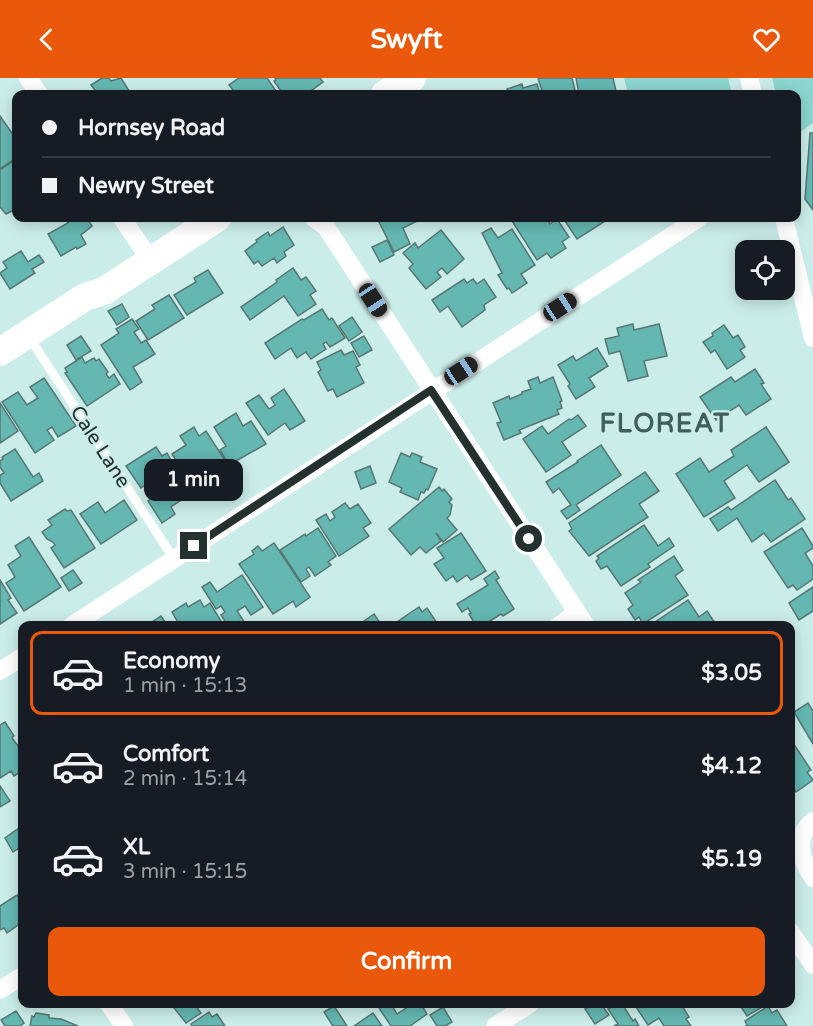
<!DOCTYPE html>
<html lang="en">
<head>
<meta charset="utf-8">
<style>
	:root { --surface:#171b24; --page:#242831; --text:#f1f3f6; --muted:#9ea1a6; --line:#363941; --accent:#ea580c }
	body { margin:0; font-family:"Varela Round",sans-serif; background:var(--page); color:var(--text); height:100vh; display:flex; flex-direction:column; font-size:22px; white-space:nowrap }
	* { box-sizing:border-box; margin:0 }
	p { font-size:20px; color:var(--muted) }
	.icon { flex:none; width:33px; height:33px; fill:none; stroke:currentColor; stroke-width:2; stroke-linecap:round; stroke-linejoin:round }
	.map { position:relative; flex:1; overflow:hidden }
	.side { position:absolute; left:18px; top:543px; width:777px; height:387px; display:flex; flex-direction:column; background:var(--surface); border-radius:12px; box-shadow:0 3px 15px #0003 }
	.side>* { flex:none }
	.banner { position:absolute; left:12px; top:12px; width:789px; height:132px; border-radius:12px; box-shadow:0 3px 15px #0003; display:grid; align-content:center; height:132px; padding:0 30px; background:var(--surface) }
	.buttons { position:absolute; left:735px; top:162px; display:grid; gap:12px }
	.buttons a { display:grid; place-items:center; width:60px; height:60px; border-radius:12px; background:var(--surface); box-shadow:0 3px 15px #0003; font-size:30px }
	.end { position:absolute; width:27px; height:27px; margin:-14px; border:8px solid #24312f; background:#fff; box-shadow:0 0 0 3px #fff }
	.from { border-radius:50% }
	.bubble { position:absolute; height:42px; border-radius:12px; background:var(--surface); box-shadow:0 3px 15px #0003; font-size:20px; font-weight:700; line-height:42px; text-align:center }
	.car { position:absolute; width:18px; height:36px; margin:-18px -9px; border-radius:8px; box-shadow:0 0 4px 2px #0007; background:linear-gradient(#222 24%,#8ab4d8 0 40%,#222 0 76%,#8ab4d8 0 86%,#222 0) }
	.banner b { display:flex; align-items:center; gap:21px; height:57px; font-size:22px }
	.banner b+b { border-top:2px solid var(--line) }
	.banner i { width:15px; height:15px; background:var(--text) }
	ul { padding:10px 0 0; list-style:none }
	li { display:flex; align-items:center; gap:18px; height:84px; margin:0 12px 9px; padding:0 18px; border:3px solid transparent; border-radius:12px }
	li div { flex:1 }
	li b { display:block; font-size:22px }
	li em { font-style:normal; font-weight:700 }
	li.current { border-color:var(--accent) }
	li>.icon { width:54px; height:54px; stroke-width:1.5 }
	.action { display:flex; gap:12px; margin-top:auto; padding:12px 30px }
	.action a { flex:1; height:69px; border-radius:12px; background:var(--accent); color:#fff; font-size:24px; font-weight:700; line-height:69px; text-align:center }
	header { display:flex; justify-content:space-between; align-items:center; height:78px; padding:0 30px; background:var(--accent); color:#fff; font-size:27px; font-weight:700 }
	.map>svg:first-child { display:block }
	.green { fill:#8dd6d0 }
	.building { fill:#65b8b2; stroke:#587673; stroke-width:1.5 }
	.lines { fill:none; stroke-linecap:round; stroke-linejoin:round }
	.service { stroke:#fff; stroke-width:9 }
	.minor { stroke:#fff; stroke-width:18 }
	.primary { stroke:#fff; stroke-width:28 }
	.route { stroke:#24312f; stroke-width:8 }
	.labels { text-anchor:middle; dominant-baseline:central; stroke-width:4.5; stroke-linejoin:round; paint-order:stroke }
	.street-label { font-size:20px; fill:#24312f; stroke:#cbede9 }
	.district-label { font-size:26px; font-weight:bold; letter-spacing:1.5px; fill:#405e5b; stroke:#cbede9 }
</style>
</head>
<body>
<header><svg class="icon" aria-label="back" viewBox="0 0 24 24"><path d="M15 5l-7 7 7 7"/></svg>Swyft<svg class="icon" aria-label="heart" viewBox="0 0 24 24"><path d="M12 20l-8-8c-3-5 5-10 8-4 3-6 11-1 8 4z"/></svg></header>
<div class="map">
<svg width="813" height="948" viewBox="0 0 813 948">
	<rect width="100%" height="100%" fill="#cbede9"/>
	<g class="green">
		<polygon points="624,0 728,0 732,16 628,16"/>
		<polygon points="772,0 813,0 813,45 797,56 796,16 776,16"/>
	</g>
	<g class="building">
		<polygon points="102,0 109,0 111,3 121,0 131,16 98,16 91,7"/>
		<polygon points="239,0 267,0 278,16 236,16 229,7"/>
		<polygon points="275,0 320,0 323,4 308,15 309,16 283,16 274,3 276,2"/>
		<polygon points="538,0 572,0 576,16 543,16"/>
		<polygon points="576,0 613,0 616,13 598,16 597,13 579,16"/>
		<polygon points="522,6 523,10 537,6 540,16 500,16 508,14 507,11"/>
		<polygon points="0,38 16,61 16,80 0,91"/>
		<polygon points="810,55 813,55 813,132 805,121"/>
		<polygon points="16,81 16,131 6,136 0,129 0,92"/>
		<polygon points="65,140 87,140 92,148 81,157 86,166 77,171 76,169 61,178 48,156 68,145"/>
		<polygon points="377,140 420,140 421,141 403,150 410,166 394,174"/>
		<polygon points="510,140 547,140 550,146 557,141 569,159 562,164 566,170 551,180 547,175 537,182"/>
		<polygon points="563,140 610,140 577,161"/>
		<polygon points="283,149 294,167 284,174 286,178 277,185 274,180 262,188 258,183 254,186 245,173 257,164 256,162 268,154 270,158"/>
		<polygon points="491,150 498,160 512,151 535,187 521,196 527,205 512,215 509,210 507,211 498,197 502,195 482,155"/>
		<polygon points="441,152 464,181 447,196 442,190 437,194 441,199 426,211 409,190 413,186 403,175 415,165 418,170"/>
		<polygon points="387,162 394,177 380,184 372,169"/>
		<polygon points="21,173 28,184 39,177 44,184 32,191 35,195 10,211 0,195 7,190 3,184"/>
		<polygon points="293,190 301,202 306,199 316,213 310,217 316,226 298,238 284,218 250,242 241,229 277,204 276,202"/>
		<polygon points="208,192 223,215 187,237 174,217 196,204 194,200"/>
		<polygon points="464,201 467,205 473,201 477,206 484,201 496,219 484,227 485,232 462,249 448,228 440,234 432,222"/>
		<polygon points="169,217 184,240 148,262 136,243 155,231 152,227"/>
		<polygon points="122,226 129,239 117,247 108,233"/>
		<polygon points="322,231 329,242 332,240 345,260 330,269 326,264 323,266 326,271 311,281 306,274 297,280 291,270 275,281 265,265 302,241 304,242"/>
		<polygon points="352,239 362,254 349,263 339,248"/>
		<polygon points="132,241 139,251 134,254 141,265 146,262 155,276 133,289 142,304 130,312 101,267 119,255 116,251"/>
		<polygon points="633,246 634,252 659,246 667,278 644,283 648,298 628,303 620,273 609,276 605,261 619,258 617,250"/>
		<polygon points="724,247 733,260 738,257 745,269 740,272 745,279 727,291 715,272 711,275 703,264 713,258 712,255"/>
		<polygon points="81,258 91,273 76,282 67,267"/>
		<polygon points="364,258 372,272 359,279 351,265"/>
		<polygon points="597,270 608,288 589,300 595,309 576,321 568,308 570,306 558,287 573,278 576,283"/>
		<polygon points="341,272 344,277 353,273 360,287 356,289 364,305 337,319 333,311 328,313 318,294 321,292 317,284"/>
		<polygon points="82,279 85,285 94,280 96,283 99,281 108,294 106,296 109,300 114,296 120,306 87,328 65,295 67,294 65,290"/>
		<polygon points="755,291 764,305 761,306 771,321 746,337 739,327 716,342 700,319 731,299 735,304"/>
		<polygon points="538,299 540,305 553,299 562,323 560,324 562,330 557,332 559,336 519,352 521,355 504,362 497,345 501,344 493,325 509,318 510,321 522,316 522,314 531,311 528,303"/>
		<polygon points="44,300 76,348 58,359 52,349 47,352 54,362 35,375 2,324 18,314 27,327 38,320 30,309"/>
		<polygon points="284,311 305,343 290,352 285,345 268,357 246,325 259,317 269,331 275,327 271,320"/>
		<polygon points="0,325 18,353 0,365"/>
		<polygon points="236,335 243,348 251,343 266,366 229,387 220,372 226,368 214,349"/>
		<polygon points="578,337 586,348 562,364 571,377 546,394 523,361 542,348 548,356 569,341 571,342"/>
		<polygon points="194,349 199,358 206,353 230,390 202,408 194,397 188,401 172,376 186,367 180,358"/>
		<polygon points="766,349 789,384 759,404 747,387 724,403 735,420 704,439 676,396 700,380 709,394 734,378 731,372"/>
		<polygon points="601,367 621,397 576,427 580,432 567,441 561,433 571,427 559,410 553,415 546,404 578,384 577,383"/>
		<polygon points="156,369 162,378 167,375 190,416 171,429 175,436 162,445 148,423 155,418 147,406 141,410 126,388"/>
		<polygon points="15,371 33,399 39,395 43,403 11,423 0,405 0,397 4,395 0,389 0,383 3,381 2,379"/>
		<polygon points="401,375 410,379 412,375 422,379 420,384 437,391 428,412 426,411 424,415 421,414 418,422 400,414 402,410 389,404"/>
		<polygon points="370,388 376,405 361,411 355,394"/>
		<polygon points="645,394 659,413 639,426 648,439 589,478 569,453 572,451 569,445"/>
		<polygon points="775,402 788,422 791,420 805,441 771,464 764,455 752,464 737,440 718,453 710,441 728,429 731,432"/>
		<polygon points="439,409 442,413 444,411 452,421 449,424 452,427 450,437 447,440 457,452 443,464 436,455 441,463 426,475 420,469 411,477 389,451"/>
		<polygon points="124,422 137,442 101,466 80,436 98,424 105,435"/>
		<polygon points="345,425 350,431 358,426 371,445 363,450 369,458 339,478 316,442 326,436 330,443 335,439 332,434"/>
		<polygon points="65,431 67,433 71,432 95,470 64,490 51,470 55,467 53,464 47,461 42,454 52,447 48,442"/>
		<polygon points="644,447 658,468 669,460 674,468 648,486 650,489 621,508 607,488 601,491 596,483 599,480 597,478"/>
		<polygon points="318,450 336,478 328,484 331,487 315,498 309,489 306,491 310,498 301,504 280,472 305,456 306,458"/>
		<polygon points="802,450 813,468 813,470 805,475 813,488 813,501 797,512 793,507 788,510 764,474"/>
		<polygon points="461,455 486,493 471,502 467,497 457,504 453,498 446,503 434,486 444,480 437,470"/>
		<polygon points="29,459 61,509 24,533 6,505 15,499 8,487 21,478 15,468"/>
		<polygon points="274,465 310,519 296,529 293,523 273,536 239,486 254,476 252,473 258,468 262,473"/>
		<polygon points="674,478 683,492 675,498 688,517 643,546 639,539 635,542 628,531 633,527 625,515 641,504 638,502"/>
		<polygon points="73,492 82,505 69,513 61,500"/>
		<polygon points="495,493 499,500 496,502 514,531 503,538 501,536 482,548 476,548 469,536 471,535 468,530 462,534 457,526 488,507 484,501"/>
		<polygon points="242,497 263,529 251,537 245,528 237,533 247,548 228,548 221,537 225,534 221,528 216,531 202,509 210,504 217,514"/>
		<polygon points="0,502 11,520 8,522 17,535 0,546"/>
		<polygon points="813,509 813,533 799,542 789,525"/>
		<polygon points="200,522 204,529 210,525 224,548 180,548 172,534 186,525 188,529"/>
		<polygon points="688,522 699,539 707,533 717,548 649,548"/>
		<polygon points="419,529 422,534 427,530 439,548 399,548 397,544"/>
		<polygon points="374,536 382,548 357,548"/>
		<polygon points="161,538 168,548 146,548"/>
		<polygon points="808,625 813,633 813,666 794,634"/>
		<polygon points="5,644 14,658 12,660 22,673 22,693 14,698 11,693 0,700 0,647"/>
		<polygon points="795,668 811,692 807,694 813,702 796,714 790,705 790,671"/>
		<polygon points="0,708 10,723 0,729"/>
		<polygon points="22,748 22,768 13,774 5,760"/>
		<polygon points="17,817 22,824 22,844 7,855 4,850 0,852 0,828"/>
		<polygon points="171,926 200,926 196,928 201,935 186,945"/>
		<polygon points="386,926 391,926 397,936 406,930 403,926 421,926 427,936 410,948 391,948 379,930"/>
		<polygon points="593,926 601,926 609,937 595,946 585,931"/>
		<polygon points="616,926 622,926 633,943 635,941 639,948 614,948 618,946 608,931"/>
		<polygon points="634,926 681,926 689,939 686,941 691,948 664,948 659,940 648,947"/>
		<polygon points="739,926 767,926 747,938"/>
		<polygon points="334,928 347,948 333,948 324,934"/>
		<polygon points="768,928 772,935 777,932 787,948 746,948 747,947 745,943"/>
		<polygon points="443,929 452,944 445,948 437,948 430,937"/>
		<polygon points="16,933 24,945 20,948 5,948 1,942"/>
		<polygon points="209,934 212,939 217,936 225,948 192,948 191,946"/>
		<polygon points="36,935 49,937 49,940 61,941 78,948 30,948 32,938 34,939"/>
		<polygon points="373,935 382,948 354,948"/>
	</g>
	<g class="lines">
		<polyline class="service" points="29,259 174,481"/>
		<g class="minor">
			<polyline points="28,0 39,16"/>
			<polyline points="749,0 753,16"/>
			<polyline points="122,140 151,183"/>
			<polyline points="314,140 326,149 586,548"/>
			<polyline points="784,140 813,260"/>
			<polyline points="71,548 699,140"/>
			<polyline points="558,548 577,535"/>
			<polyline points="0,593 22,579"/>
			<path d="M813 743C793 759 801 782 813 800"/>
			<polyline points="790,853 813,887"/>
			<polyline points="0,912 22,898"/>
			<polyline points="109,926 124,948"/>
			<polyline points="495,948 530,926"/>
		</g>
		<g class="primary">
			<polyline points="385,16 412,0"/>
			<polyline points="0,274 85,219 104,213 217,140"/>
		</g>
	</g>
	<g class="lines">
		<polyline class="route" points="194,468 431,312 529,461"/>
	</g>
	<g class="labels">
		<g class="street-label">
			<text transform="translate(100 369) rotate(57)">Cale Lane</text>
		</g>
		<g class="district-label">
			<text x="665" y="345">FLOREAT</text>
		</g>
	</g>
</svg>
<div class="buttons">
<a><svg class="icon" aria-label="locate" viewBox="0 0 24 24"><circle cx="12" cy="12" r="6"/><path d="M12 2v4M12 18v4M2 12h4M18 12h4"/></svg></a>
</div>
<i class="end from" style="left:529px;top:461px"></i>
<i class="end" style="left:194px;top:468px"></i>
<div class="bubble" style="left:144px;top:381px;width:99px">1 min</div>
<i class="car" style="left:373px;top:222px;rotate:147deg"></i>
<i class="car" style="left:560px;top:229px;rotate:57deg"></i>
<i class="car" style="left:461px;top:293px;rotate:57deg"></i>
<div class="banner">
<b><i class="from"></i>Hornsey Road</b>
<b><i></i>Newry Street</b>
</div>
<section class="side">
<ul>
<li class="current"><svg class="icon" aria-label="car" viewBox="0 0 24 24"><path d="M5 17H2v-5l4-1 3-4h7l3 4 3 1v5h-3M9 17h6M6 11h13"/><circle cx="7" cy="17" r="2"/><circle cx="17" cy="17" r="2"/></svg><div><b>Economy</b><p>1 min · 15:13</p></div><em>$3.05</em></li>
<li><svg class="icon" aria-label="car" viewBox="0 0 24 24"><path d="M5 17H2v-5l4-1 3-4h7l3 4 3 1v5h-3M9 17h6M6 11h13"/><circle cx="7" cy="17" r="2"/><circle cx="17" cy="17" r="2"/></svg><div><b>Comfort</b><p>2 min · 15:14</p></div><em>$4.12</em></li>
<li><svg class="icon" aria-label="car" viewBox="0 0 24 24"><path d="M5 17H2v-5l4-1 3-4h7l3 4 3 1v5h-3M9 17h6M6 11h13"/><circle cx="7" cy="17" r="2"/><circle cx="17" cy="17" r="2"/></svg><div><b>XL</b><p>3 min · 15:15</p></div><em>$5.19</em></li>
</ul>
<div class="action"><a>Confirm</a></div>
</section>
</div>
</body>
</html>
